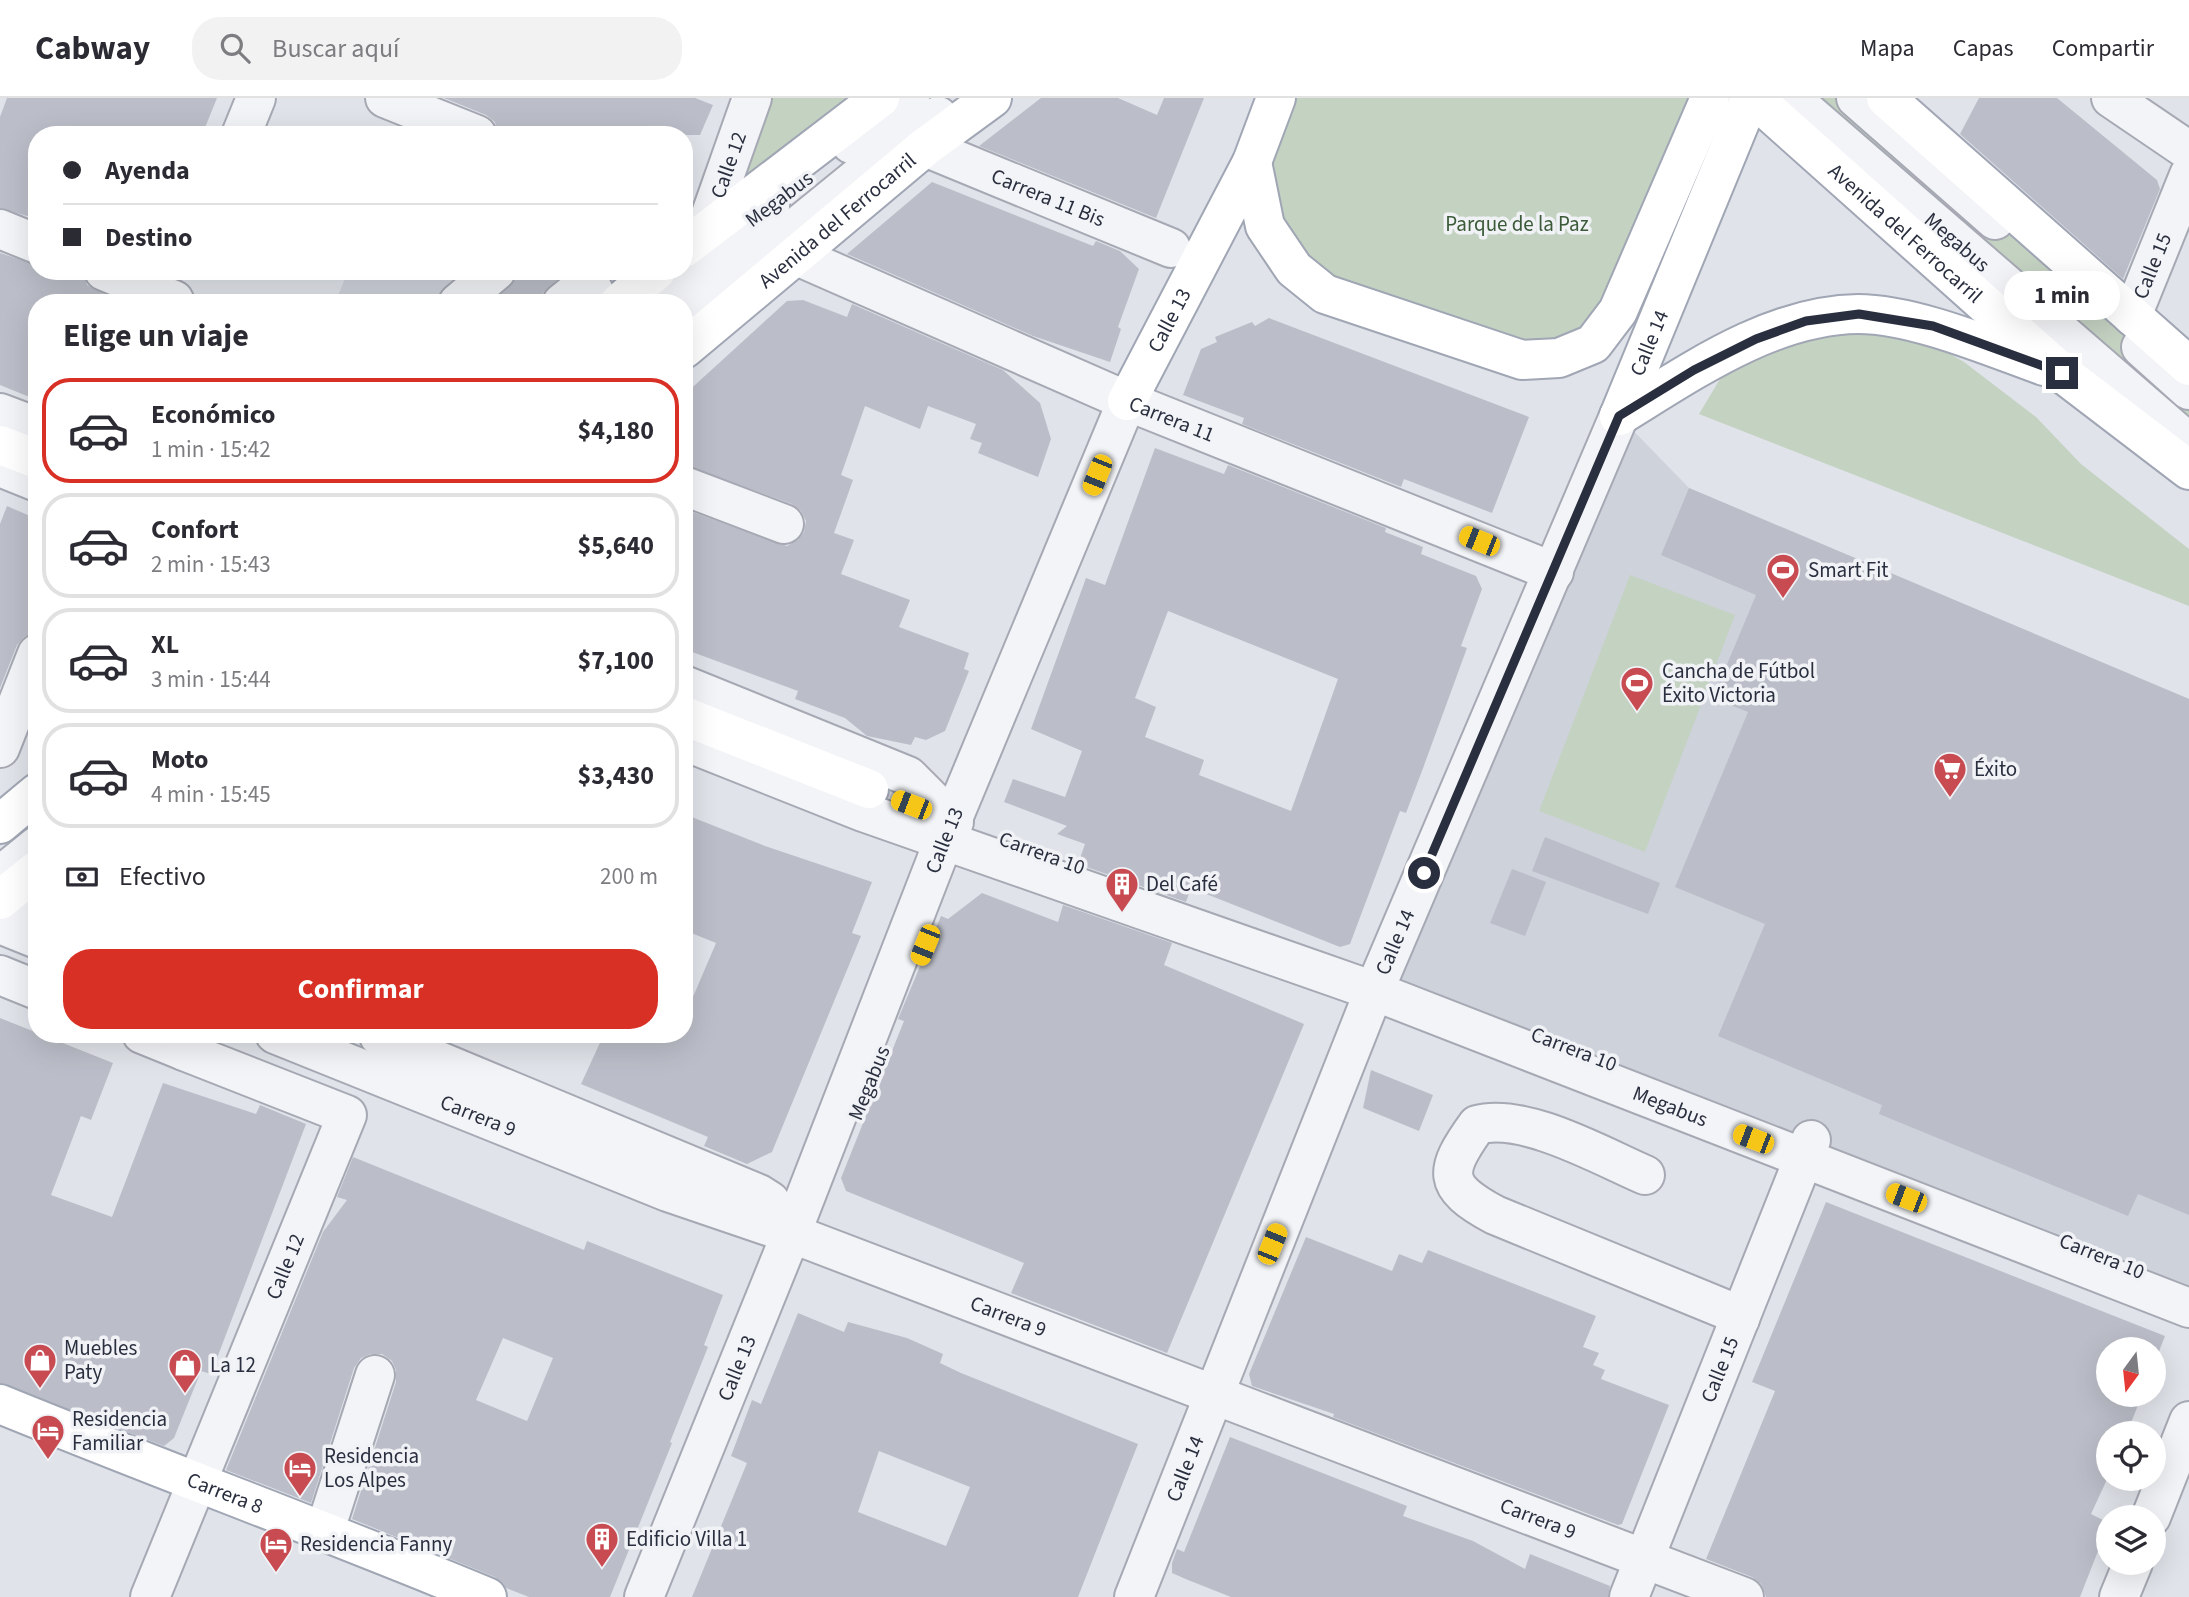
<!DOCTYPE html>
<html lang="es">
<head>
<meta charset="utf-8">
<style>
	:root { --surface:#fff; --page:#f2f2f3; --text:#2b2b33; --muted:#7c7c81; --line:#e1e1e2; --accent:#d93025 }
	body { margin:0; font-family:"Source Sans 3",sans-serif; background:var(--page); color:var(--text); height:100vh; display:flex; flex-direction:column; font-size:26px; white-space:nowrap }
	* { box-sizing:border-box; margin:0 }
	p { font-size:23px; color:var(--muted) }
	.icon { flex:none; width:38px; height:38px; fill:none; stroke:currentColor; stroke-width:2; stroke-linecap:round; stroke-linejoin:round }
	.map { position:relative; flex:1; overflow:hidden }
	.drawer { position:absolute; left:28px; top:196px; width:665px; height:749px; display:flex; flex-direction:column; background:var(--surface); border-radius:28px; box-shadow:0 7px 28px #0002 }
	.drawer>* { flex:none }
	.hud { position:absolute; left:28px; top:28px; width:665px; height:154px; border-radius:28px; box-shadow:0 7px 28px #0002; display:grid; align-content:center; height:154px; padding:0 35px; background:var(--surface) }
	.needle { width:46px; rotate:195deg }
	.fabs { position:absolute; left:2096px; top:1239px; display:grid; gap:14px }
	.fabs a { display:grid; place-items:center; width:70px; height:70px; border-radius:50%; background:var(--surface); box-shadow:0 7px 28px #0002; font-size:35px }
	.end { position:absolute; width:32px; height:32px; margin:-16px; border:9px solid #2a2f3f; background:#fff; box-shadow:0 0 0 4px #fff }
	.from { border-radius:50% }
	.bubble { position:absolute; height:49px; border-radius:24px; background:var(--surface); box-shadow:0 7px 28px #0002; font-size:23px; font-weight:700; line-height:49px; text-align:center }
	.car { position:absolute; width:21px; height:42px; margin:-21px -10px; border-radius:9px; box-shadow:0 0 5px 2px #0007; background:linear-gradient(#f5c518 24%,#345 0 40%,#f5c518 0 76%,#345 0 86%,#f5c518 0) }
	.hud b { display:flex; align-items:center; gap:24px; height:66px; font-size:26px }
	.hud b+b { border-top:2px solid var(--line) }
	.hud i { width:18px; height:18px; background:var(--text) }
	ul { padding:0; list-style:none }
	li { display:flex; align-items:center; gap:21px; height:105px; margin:0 14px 10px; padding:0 21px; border:4px solid var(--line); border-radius:28px }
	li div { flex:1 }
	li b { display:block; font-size:26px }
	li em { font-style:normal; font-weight:700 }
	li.active { border-color:var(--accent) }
	li>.icon { width:63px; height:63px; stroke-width:1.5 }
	h2 { padding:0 35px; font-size:32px; line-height:84px }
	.pay { display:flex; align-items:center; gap:18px; height:77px; padding:0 35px; font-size:26px }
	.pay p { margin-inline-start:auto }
	.cta { display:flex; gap:14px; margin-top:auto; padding:14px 35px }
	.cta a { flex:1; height:80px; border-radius:28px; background:var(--accent); color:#fff; font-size:28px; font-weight:700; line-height:80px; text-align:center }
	header { display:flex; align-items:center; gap:42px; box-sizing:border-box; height:98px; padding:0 35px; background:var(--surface); border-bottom:2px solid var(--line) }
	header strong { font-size:33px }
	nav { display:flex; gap:38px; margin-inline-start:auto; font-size:24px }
	.search { width:490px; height:63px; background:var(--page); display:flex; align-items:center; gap:18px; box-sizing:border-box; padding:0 24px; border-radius:28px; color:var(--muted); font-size:26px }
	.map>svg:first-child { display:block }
	.built { fill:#ced2da }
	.green { fill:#c4d2c2 }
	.building { fill:#bbbec8; fill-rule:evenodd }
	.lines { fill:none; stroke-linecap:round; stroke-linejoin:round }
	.minor-casing { stroke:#a6a9b3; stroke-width:42 }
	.major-casing { stroke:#a0a6b4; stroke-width:42 }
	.minor { stroke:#f3f4f7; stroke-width:38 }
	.major { stroke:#fff; stroke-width:38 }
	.route { stroke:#2a2f3f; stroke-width:9 }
	.labels { text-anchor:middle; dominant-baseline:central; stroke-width:7; stroke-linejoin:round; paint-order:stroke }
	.street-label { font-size:21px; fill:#2a2f3f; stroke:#f0f2f6 }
	.park-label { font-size:21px; fill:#3b5a38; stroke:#f0f2f6 }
	.poi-label { font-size:21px; fill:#2a2f3f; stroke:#f0f2f6; text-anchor:start }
</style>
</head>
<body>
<header>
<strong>Cabway</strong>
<div class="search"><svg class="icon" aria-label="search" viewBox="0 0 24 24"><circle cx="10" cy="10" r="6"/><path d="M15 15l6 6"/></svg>Buscar aquí</div>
<nav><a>Mapa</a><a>Capas</a><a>Compartir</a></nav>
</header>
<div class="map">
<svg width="2189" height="1499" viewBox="0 0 2189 1499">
	<rect width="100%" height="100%" fill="#e0e3e9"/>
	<g class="built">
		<polygon points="348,173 656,173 619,205 335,205"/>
		<polygon points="1619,318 1689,390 2189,601 2189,1192 1381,876"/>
	</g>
	<g class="green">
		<polygon points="752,0 880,0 705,133"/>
		<polygon points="1276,0 1710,0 1618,213 1559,260 1325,196 1265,128"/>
		<polygon points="1791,0 1856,0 2189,292 2189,345"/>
		<polygon points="1855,228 1933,246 1964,264 2036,319 2081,366 2189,451 2189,508 1699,316 1720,281 1760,255"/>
		<polygon points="1630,477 1735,517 1645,754 1539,713"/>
	</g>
	<g class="building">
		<polygon points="7,0 217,0 202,37 37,37 37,117 27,118 0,110 0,19"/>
		<polygon points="444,0 695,0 713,7 700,37 498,37 495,24 486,17"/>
		<polygon points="1041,0 1118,0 1157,17 1164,0 1204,0 1156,120 979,48"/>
		<polygon points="1979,0 2057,0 2157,82 2160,91 2123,181 1960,36"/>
		<polygon points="932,84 1093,148 1096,143 1120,153 1139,171 1118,229 1121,231 1110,264 1033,238 847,156"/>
		<polygon points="0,155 37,167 37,173 83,173 87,187 106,197 88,205 37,205 37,302 0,287"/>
		<polygon points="525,173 561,173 562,177 532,205 492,205"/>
		<polygon points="803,202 847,219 852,206 1003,272 1040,305 1051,341 1038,379 978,355 982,345 970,341 976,326 928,308 920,331 865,308 841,377 853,382 834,435 854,442 841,476 910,502 899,529 969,555 964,571 969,573 945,633 926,642 915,639 911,647 867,638 845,620 795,601 798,593 684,551 684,411 787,448 798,442 804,434 806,423 801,413 792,406 684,367 684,297 787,203"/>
		<polygon points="1269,220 1529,319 1492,415 1404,381 1401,389 1242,326 1244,320 1183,297 1201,251 1217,244 1215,239 1252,224 1255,228"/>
		<path d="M1155 350 1224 376 1228 367 1386 430 1385 434 1423 449 1421 456 1476 478 1482 491 1461 548 1467 550 1422 673 1406 715 1400 713 1350 846 1340 849 1191 790 1186 804 1078 766 1085 746 1057 736 1067 728 1004 704 1013 681 1065 699 1082 653 1031 631 1086 480 1105 487ZM1168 513 1338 581 1291 713 1199 677 1204 662 1145 639 1156 609 1135 600Z"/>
		<polygon points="1689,390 2189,601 2189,1117 2138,1096 2128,1118 1879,1016 1882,1007 1718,938 1765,826 1675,789 1748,614 1713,600 1756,497 1661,457"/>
		<polygon points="7,408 37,421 37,535 24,539 17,547 0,590 0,426"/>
		<polygon points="684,716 765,748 872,784 852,835 861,838 772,1054 747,1066 704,1048 708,1039 581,986 604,936 662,936 675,941 678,936 684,936 684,920 716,845 684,832"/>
		<polygon points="1545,739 1660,785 1648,816 1532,773"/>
		<polygon points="1512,771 1546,784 1525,838 1490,825"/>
		<polygon points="982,795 1058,824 1063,807 1172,845 1164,867 1304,926 1167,1255 1011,1195 1024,1165 846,1093 841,1080 904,923 898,921 941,818 948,821"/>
		<polygon points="0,920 113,965 91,1022 81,1018 51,1097 112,1119 163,985 256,1016 260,1007 306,1026 211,1276 201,1273 174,1340 164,1348 0,1285"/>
		<polygon points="1371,972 1433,997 1419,1033 1363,1010"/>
		<path d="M353 1059 584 1152 587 1143 723 1197 704 1247 708 1249 670 1344 672 1345 610 1499H529L506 1490 495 1479 352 1421 396 1284V1272L392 1263 382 1256H370L361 1260 354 1270 311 1405 226 1372 323 1134 347 1102 337 1099ZM503 1240 553 1260 527 1323 476 1302Z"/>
		<polygon points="1826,1104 2165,1238 2154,1266 2154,1251 2109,1251 2109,1297 2142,1297 2127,1335 2109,1335 2109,1377 2091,1416 2109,1425 2080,1499 1766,1499 1761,1486 1752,1479 1706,1461 1775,1293 1752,1284"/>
		<polygon points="1306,1139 1392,1173 1399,1156 1422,1165 1428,1152 1596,1218 1583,1249 1599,1255 1593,1267 1605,1272 1601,1281 1669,1307 1622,1426 1618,1427 1333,1319 1334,1316 1252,1288 1249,1276"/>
		<path d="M798 1215 844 1234 848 1224 907 1240 943 1256 940 1265 961 1275 1138 1346 1078 1499H692L747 1365 731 1358 752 1302 761 1306ZM879 1353 970 1389 946 1448 858 1414Z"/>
		<polygon points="1230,1339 1407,1408 1403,1418 1473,1443 1525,1471 1530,1456 1610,1488 1608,1499 1231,1499 1188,1482 1172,1475 1172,1465 1177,1451 1184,1454"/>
	</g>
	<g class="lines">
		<defs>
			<g id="minor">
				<polyline points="385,0 477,37"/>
				<path id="s1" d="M1791 0 2189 345"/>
				<polyline points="1856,0 1995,122"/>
				<polyline points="2111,0 2189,53"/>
				<polyline points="241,37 256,0"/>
				<polyline points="851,46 910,0"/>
				<path id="s2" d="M925 49 1171 150"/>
				<polyline points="0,131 37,146"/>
				<path id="s3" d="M705 133 752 0"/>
				<path id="s4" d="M795 157 1127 303 1554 474"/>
				<polyline points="104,173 174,202"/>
				<polyline points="583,173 600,205"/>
				<polyline points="458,205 496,173"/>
				<polyline points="562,205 588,184"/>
				<polyline points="649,205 770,108"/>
				<path id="s5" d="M2132 218 2189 77"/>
				<polyline points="684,221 890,53 938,18"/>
				<polyline points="2141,249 2189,292"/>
				<polyline points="0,315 37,329"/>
				<polyline points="0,369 37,384"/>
				<polyline points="684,388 784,426"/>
				<polyline points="684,587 908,678 954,724"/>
				<path id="s6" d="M684 643 863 714 1374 893 2189 1210"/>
				<polyline points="0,650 37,556"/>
				<polyline points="0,778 37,748"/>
				<polyline points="8,795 37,806"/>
				<polyline points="0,826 37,841"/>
				<polyline points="0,877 37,892"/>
				<polyline points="142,936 184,953"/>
				<path id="s7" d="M275 936 668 1094 806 1141 1744 1499"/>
				<polyline points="379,938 759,1096 770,1103 791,1136"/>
				<path d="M1645 1077C1601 1058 1524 1014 1477 1027 1444 1073 1441 1088 1495 1117L1727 1212 1740 1221"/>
				<polyline points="2151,1419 2189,1323"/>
				<polyline points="325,1432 375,1277"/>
				<path id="s8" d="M150 1499 347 1017 184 953 191 936"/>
				<path id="s9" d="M644 1499 791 1136 944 742 1127 303"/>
				<path id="s10" d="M1134 1499 1374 893 1619 318"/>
				<path id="s11" d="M1629 1499 1811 1042"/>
				<polyline points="2119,1499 2133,1465"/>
			</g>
			<g id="major">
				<path id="s12" d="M1754 0 2062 275 2189 372"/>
				<polyline points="1886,0 2189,268"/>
				<polyline points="1252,64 1265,128 1294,171 1325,196 1522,262 1559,260 1593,246 1618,213 1710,0"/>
				<polyline points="684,150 880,0"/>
				<polyline points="619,205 656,173"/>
				<path id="s13" d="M684 251 925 49 992 0"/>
				<path id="s14" d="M1127 303 1252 64 1276 0"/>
				<path d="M1619 318C1691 274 1771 217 1858 216 1914 216 1991 249 2044 268"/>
				<path id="s15" d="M1619 318 1750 0"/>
				<polyline points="0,347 37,361"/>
				<polyline points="684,618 869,691"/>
				<polyline points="0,726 37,695"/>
				<polyline points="0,802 37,772"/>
				<path id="s16" d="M0 1306C162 1372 325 1432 487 1499"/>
			</g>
		</defs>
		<use href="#minor" class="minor-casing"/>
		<use href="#major" class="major-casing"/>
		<use href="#minor" class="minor"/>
		<use href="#major" class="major"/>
	</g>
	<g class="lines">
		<polyline class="route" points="1424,775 1619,318 1694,272 1756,241 1806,223 1859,216 1933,228 2062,275"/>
	</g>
	<defs>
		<symbol id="stadium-pin" viewBox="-11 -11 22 30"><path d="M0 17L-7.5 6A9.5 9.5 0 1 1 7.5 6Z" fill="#c84b52" stroke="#f0f2f6"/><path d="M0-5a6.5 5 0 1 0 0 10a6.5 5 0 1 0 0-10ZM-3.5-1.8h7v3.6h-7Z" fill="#fff"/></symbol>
		<symbol id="supermarket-pin" viewBox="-11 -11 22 30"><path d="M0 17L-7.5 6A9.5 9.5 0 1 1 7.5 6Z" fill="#c84b52" stroke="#f0f2f6"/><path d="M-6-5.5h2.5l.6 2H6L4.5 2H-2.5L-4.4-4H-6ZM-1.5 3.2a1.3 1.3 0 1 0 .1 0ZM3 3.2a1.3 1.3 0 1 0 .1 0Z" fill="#fff"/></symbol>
		<symbol id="building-pin" viewBox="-11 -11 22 30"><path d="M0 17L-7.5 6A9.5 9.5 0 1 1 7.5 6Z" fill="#c84b52" stroke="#f0f2f6"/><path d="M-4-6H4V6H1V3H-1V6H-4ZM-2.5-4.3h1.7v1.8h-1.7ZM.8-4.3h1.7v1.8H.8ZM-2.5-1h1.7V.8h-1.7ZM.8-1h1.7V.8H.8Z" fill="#fff"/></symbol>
		<symbol id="shop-pin" viewBox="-11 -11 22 30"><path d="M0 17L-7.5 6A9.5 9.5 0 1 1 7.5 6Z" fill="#c84b52" stroke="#f0f2f6"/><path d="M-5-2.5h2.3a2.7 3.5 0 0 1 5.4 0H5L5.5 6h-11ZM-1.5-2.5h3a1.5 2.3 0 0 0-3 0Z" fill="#fff"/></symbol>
		<symbol id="hotel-pin" viewBox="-11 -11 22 30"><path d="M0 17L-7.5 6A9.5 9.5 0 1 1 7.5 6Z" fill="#c84b52" stroke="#f0f2f6"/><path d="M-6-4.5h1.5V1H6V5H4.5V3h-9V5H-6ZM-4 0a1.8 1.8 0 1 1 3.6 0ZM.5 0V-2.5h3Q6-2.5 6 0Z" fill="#fff"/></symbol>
	</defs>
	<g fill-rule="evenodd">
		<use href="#stadium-pin" x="1764" y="453" width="38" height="52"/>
		<use href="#stadium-pin" x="1618" y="566" width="38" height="52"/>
		<use href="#supermarket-pin" x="1931" y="652" width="38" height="52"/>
		<use href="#building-pin" x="1103" y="767" width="38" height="52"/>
		<use href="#shop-pin" x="21" y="1243" width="38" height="52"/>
		<use href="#shop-pin" x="166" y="1248" width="38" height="52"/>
		<use href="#hotel-pin" x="29" y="1314" width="38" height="52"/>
		<use href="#hotel-pin" x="281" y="1351" width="38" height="52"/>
		<use href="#building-pin" x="583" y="1422" width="38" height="52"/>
		<use href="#hotel-pin" x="257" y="1427" width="38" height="52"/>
	</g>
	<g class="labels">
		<g class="street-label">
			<text stroke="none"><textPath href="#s3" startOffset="70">Calle 12</textPath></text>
			<text stroke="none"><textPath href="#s2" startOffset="133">Carrera 11 Bis</textPath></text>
			<text transform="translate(779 101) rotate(-37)">Megabus</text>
			<text stroke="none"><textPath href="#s13" startOffset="200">Avenida del Ferrocarril</textPath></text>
			<text stroke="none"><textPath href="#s12" startOffset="203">Avenida del Ferrocarril</textPath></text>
			<text stroke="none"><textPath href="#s1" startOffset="220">Megabus</textPath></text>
			<text stroke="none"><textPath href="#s5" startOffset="54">Calle 15</textPath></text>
			<text stroke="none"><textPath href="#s14" startOffset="91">Calle 13</textPath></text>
			<text stroke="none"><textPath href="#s15" startOffset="79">Calle 14</textPath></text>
			<text stroke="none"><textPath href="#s4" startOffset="411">Carrera 11</textPath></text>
			<text stroke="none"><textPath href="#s9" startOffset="814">Calle 13</textPath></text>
			<text transform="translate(1042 755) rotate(20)">Carrera 10</text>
			<text stroke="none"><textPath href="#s10" startOffset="705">Calle 14</textPath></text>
			<text transform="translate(1574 951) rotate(21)">Carrera 10</text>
			<text transform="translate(869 985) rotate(-68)">Megabus</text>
			<text stroke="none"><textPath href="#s6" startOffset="1052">Megabus</textPath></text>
			<text stroke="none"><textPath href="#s7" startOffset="219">Carrera 9</textPath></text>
			<text transform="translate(2102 1158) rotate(22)">Carrera 10</text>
			<text stroke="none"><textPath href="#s8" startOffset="357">Calle 12</textPath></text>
			<text stroke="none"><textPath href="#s7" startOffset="786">Carrera 9</textPath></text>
			<text stroke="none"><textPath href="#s9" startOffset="247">Calle 13</textPath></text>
			<text stroke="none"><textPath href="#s11" startOffset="245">Calle 15</textPath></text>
			<text stroke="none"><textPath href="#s10" startOffset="138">Calle 14</textPath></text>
			<text stroke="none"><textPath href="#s16" startOffset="242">Carrera 8</textPath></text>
			<text stroke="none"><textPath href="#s7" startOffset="1353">Carrera 9</textPath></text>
		</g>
		<g class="park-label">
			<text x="1517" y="126">Parque de la Paz</text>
		</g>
		<g class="poi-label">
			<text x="1808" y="472">Smart Fit</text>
			<text x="1662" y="573">Cancha de Fútbol<tspan x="1662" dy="24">Éxito Victoria</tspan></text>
			<text x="1974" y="671">Éxito</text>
			<text x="1146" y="786">Del Café</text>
			<text x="64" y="1250">Muebles<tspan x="64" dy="24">Paty</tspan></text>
			<text x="210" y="1267">La 12</text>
			<text x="72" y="1321">Residencia<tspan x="72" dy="24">Familiar</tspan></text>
			<text x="324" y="1358">Residencia<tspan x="324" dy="24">Los Alpes</tspan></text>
			<text x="626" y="1441">Edificio Villa 1</text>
			<text x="300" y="1446">Residencia Fanny</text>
		</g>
	</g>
</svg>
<div class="fabs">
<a><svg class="needle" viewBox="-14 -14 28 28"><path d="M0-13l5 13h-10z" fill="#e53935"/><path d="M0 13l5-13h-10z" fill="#7c7c81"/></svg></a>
<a><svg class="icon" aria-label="locate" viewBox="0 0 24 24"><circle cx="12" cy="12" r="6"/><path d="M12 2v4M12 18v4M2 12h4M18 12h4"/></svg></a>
<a><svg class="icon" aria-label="layers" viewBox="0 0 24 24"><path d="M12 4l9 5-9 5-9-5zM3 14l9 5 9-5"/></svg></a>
</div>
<i class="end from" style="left:1424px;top:775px"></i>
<i class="end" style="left:2062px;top:275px"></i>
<div class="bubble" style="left:2004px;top:173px;width:116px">1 min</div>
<i class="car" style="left:1097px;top:377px;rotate:202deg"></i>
<i class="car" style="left:1479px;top:443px;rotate:292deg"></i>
<i class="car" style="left:911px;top:707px;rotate:291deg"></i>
<i class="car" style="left:925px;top:847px;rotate:202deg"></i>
<i class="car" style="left:1753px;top:1041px;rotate:291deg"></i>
<i class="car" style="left:1906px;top:1100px;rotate:291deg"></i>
<i class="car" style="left:1272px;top:1146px;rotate:22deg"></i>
<div class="hud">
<b><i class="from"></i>Ayenda</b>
<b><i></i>Destino</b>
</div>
<section class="drawer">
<h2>Elige un viaje</h2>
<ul>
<li class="active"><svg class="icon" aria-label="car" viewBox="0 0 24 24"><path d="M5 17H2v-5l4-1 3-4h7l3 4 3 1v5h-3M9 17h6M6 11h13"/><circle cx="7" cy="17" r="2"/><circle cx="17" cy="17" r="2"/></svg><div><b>Económico</b><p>1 min · 15:42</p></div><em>$4,180</em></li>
<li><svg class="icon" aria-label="car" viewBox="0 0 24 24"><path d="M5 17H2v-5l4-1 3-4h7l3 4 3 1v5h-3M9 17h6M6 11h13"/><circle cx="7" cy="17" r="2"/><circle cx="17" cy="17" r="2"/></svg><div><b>Confort</b><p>2 min · 15:43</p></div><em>$5,640</em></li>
<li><svg class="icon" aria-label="car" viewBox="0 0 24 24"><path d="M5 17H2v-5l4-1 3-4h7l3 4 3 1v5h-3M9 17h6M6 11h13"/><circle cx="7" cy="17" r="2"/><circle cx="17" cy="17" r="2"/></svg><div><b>XL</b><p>3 min · 15:44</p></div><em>$7,100</em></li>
<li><svg class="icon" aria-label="car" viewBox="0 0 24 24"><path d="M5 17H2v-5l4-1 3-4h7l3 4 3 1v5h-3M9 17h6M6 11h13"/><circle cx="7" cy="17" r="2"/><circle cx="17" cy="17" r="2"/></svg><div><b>Moto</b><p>4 min · 15:45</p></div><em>$3,430</em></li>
</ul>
<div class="pay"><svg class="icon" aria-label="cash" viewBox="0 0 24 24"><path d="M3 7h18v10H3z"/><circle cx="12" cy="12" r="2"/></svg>Efectivo<p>200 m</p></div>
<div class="cta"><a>Confirmar</a></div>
</section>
</div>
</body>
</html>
